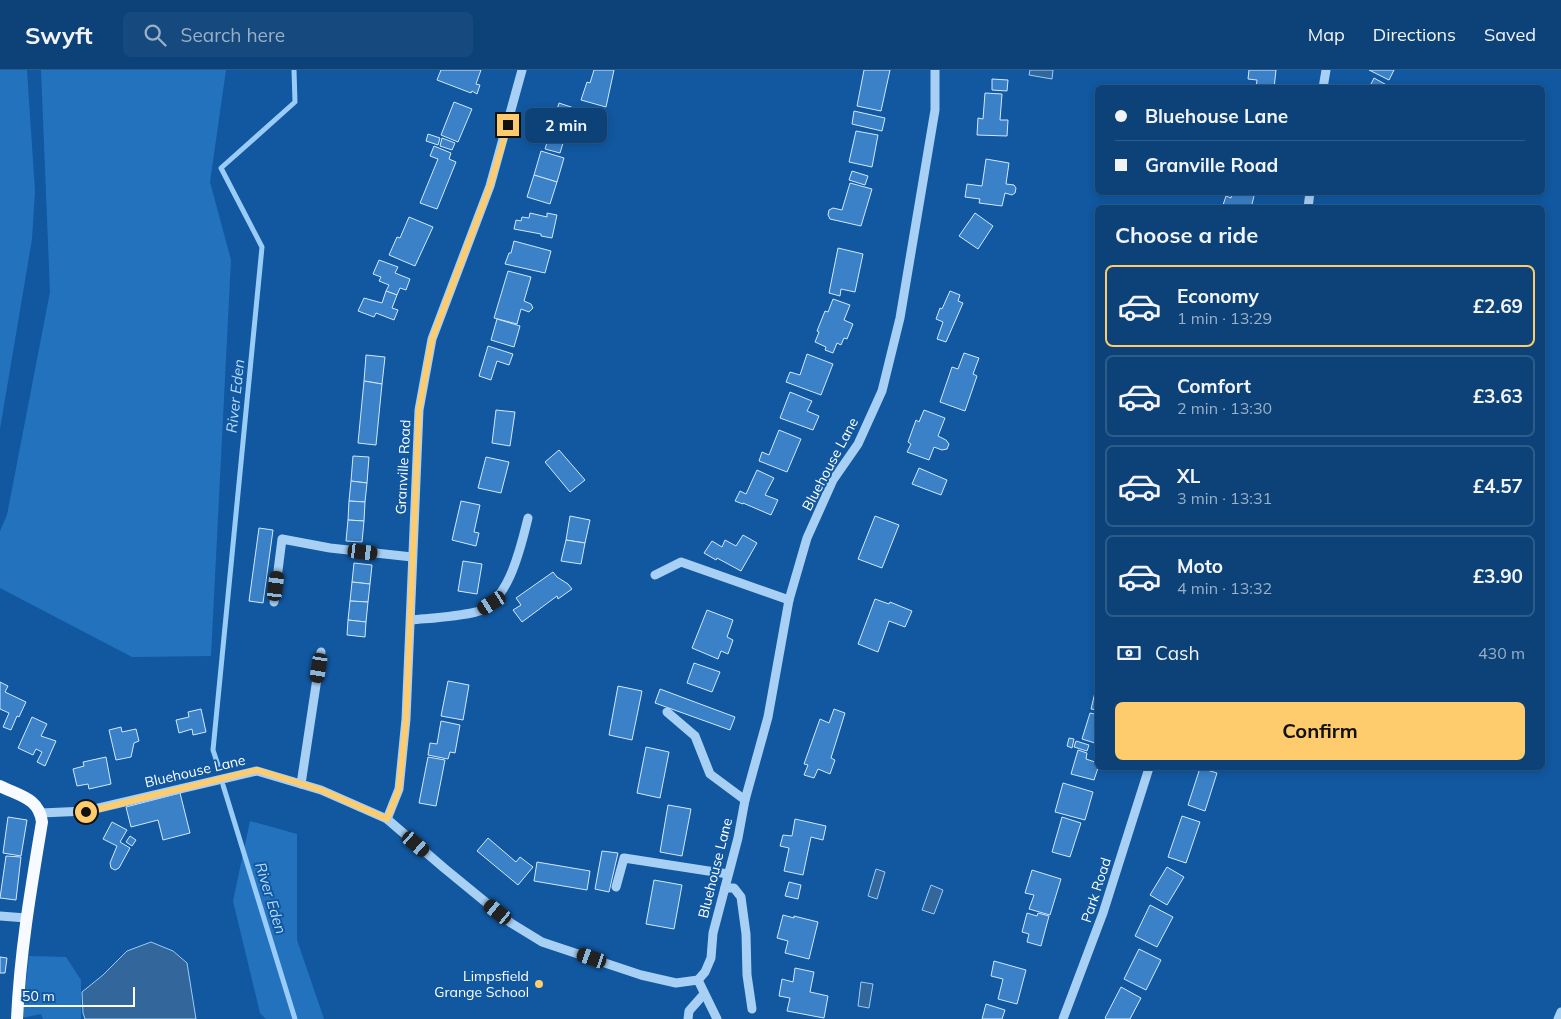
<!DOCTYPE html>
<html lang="en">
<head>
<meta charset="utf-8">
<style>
	:root { --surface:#0d4278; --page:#16497d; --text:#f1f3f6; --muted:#9ab0c6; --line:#2d5b8a; --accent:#ffcc6d }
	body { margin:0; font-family:Mulish,sans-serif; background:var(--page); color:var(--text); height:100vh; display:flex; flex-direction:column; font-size:19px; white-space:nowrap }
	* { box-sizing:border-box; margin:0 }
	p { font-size:16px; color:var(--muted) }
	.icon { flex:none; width:28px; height:28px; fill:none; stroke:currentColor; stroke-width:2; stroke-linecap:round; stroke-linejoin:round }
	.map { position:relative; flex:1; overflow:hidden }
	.sheet { position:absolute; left:1095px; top:135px; width:450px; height:565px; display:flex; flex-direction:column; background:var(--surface); border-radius:8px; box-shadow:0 2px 8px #0003,0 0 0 1px var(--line) }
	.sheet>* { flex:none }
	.banner { position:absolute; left:1095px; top:15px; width:450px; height:110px; border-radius:8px; box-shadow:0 2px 8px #0003,0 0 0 1px var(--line); display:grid; align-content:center; height:110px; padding:0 20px; background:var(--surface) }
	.scale { position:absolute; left:15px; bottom:12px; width:120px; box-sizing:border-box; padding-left:5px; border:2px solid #fff; border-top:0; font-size:14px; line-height:18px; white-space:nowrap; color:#fff; -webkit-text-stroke:4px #1158a0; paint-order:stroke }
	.end { position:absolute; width:22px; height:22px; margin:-11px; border:6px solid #ffcc6d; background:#111; box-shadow:0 0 0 2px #111 }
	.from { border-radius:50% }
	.bubble { position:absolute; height:35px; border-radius:8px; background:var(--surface); box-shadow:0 2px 8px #0003,0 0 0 1px var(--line); font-size:16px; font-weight:700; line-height:35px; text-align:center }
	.car { position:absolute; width:15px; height:30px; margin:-15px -8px; border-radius:6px; box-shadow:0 0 4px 1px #0007; background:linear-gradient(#222 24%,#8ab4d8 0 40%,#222 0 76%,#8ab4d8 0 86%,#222 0) }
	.banner b { display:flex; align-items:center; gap:18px; height:48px; font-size:19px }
	.banner b+b { border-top:1px solid var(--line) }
	.banner i { width:12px; height:12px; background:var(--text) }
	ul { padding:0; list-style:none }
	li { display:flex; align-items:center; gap:15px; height:82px; margin:0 10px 8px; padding:0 10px; border:2px solid var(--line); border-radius:8px }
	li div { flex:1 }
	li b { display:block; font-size:19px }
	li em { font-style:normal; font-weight:700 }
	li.active { border-color:var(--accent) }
	li>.icon { width:45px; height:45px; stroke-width:1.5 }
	h2 { padding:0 20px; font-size:22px; line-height:60px }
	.pay { display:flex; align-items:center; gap:12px; height:55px; padding:0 20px; font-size:19px }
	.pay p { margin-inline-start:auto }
	.primary-button { display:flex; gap:10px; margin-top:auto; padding:10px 20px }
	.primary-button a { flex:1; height:58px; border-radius:8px; background:var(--accent); color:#111; font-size:20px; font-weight:700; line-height:58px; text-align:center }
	header { display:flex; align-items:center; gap:30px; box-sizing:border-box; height:70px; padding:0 25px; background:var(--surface); border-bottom:1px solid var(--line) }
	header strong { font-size:24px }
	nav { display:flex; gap:28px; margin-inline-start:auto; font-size:18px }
	.search { width:350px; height:45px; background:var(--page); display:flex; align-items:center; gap:12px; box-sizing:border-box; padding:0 18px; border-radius:8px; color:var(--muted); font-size:19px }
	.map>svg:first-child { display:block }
	.green { fill:#2372be }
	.water { fill:#33669a; stroke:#9accf8 }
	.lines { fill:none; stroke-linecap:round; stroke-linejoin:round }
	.stream { stroke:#9accf8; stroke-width:5 }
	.building { fill:#3a81c7; stroke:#d1e8fe }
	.minor { stroke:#a8d0f5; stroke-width:9 }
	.major { stroke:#f7faff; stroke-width:12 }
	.route { stroke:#ffcc6d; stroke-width:6 }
	.poi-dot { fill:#ffcc6d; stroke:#1158a0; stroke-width:2 }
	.labels { text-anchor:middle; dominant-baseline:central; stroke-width:4; stroke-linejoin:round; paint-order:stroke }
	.street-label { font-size:14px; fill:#fff; stroke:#1158a0 }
	.poi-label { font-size:14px; fill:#fff; stroke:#1158a0; text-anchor:end }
	.water-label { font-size:15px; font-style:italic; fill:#b5dafb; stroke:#1158a0 }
</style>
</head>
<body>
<header>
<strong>Swyft</strong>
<div class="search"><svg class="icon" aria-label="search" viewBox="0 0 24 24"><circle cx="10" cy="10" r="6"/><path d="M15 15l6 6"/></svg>Search here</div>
<nav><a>Map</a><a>Directions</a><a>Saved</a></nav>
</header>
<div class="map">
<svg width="1561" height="949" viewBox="0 0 1561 949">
	<rect width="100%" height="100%" fill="#1158a0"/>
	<g class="green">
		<polygon points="0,0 27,0 35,121 32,169 0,359"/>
		<polygon points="41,0 226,0 210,112 231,190 211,586 132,587 0,518 0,461 7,445 50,222"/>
		<polygon points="250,751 297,764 297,870 324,949 266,949 260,943 233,831"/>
		<polygon points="29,886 66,887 81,910 81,949 43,949 41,944 22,948"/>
	</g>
	<g class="water">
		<polygon points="1030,0 1053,0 1052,9 1029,5"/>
		<polygon points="876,799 885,802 877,829 868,826"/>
		<polygon points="931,815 943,820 934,844 922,840"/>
		<polygon points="151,872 173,881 187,893 196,949 85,949 83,943 82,922 103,905 127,881"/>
		<polygon points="861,912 873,914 869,938 858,936"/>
	</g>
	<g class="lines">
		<g class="stream">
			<polyline points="218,695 213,680 262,177 221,98 295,32 294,0"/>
			<polyline points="223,715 295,949"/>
		</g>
	</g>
	<g class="building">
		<polygon points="441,0 481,0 476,14 480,15 477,24 472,21 471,23 437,10"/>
		<polygon points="594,0 614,0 606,37 581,30 587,12 590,13"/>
		<polygon points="864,0 890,0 881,41 857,36"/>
		<polygon points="1249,0 1276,0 1274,18 1256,18 1257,10 1248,9"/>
		<polygon points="1369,0 1394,0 1389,10"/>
		<polygon points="1374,8 1392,18 1369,18"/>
		<polygon points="992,9 1008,10 1007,21 992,20"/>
		<polygon points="985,23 1002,24 1000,50 1008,50 1007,66 977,65 978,48 983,49"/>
		<polygon points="454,32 472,39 458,72 441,65"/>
		<polygon points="559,33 580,40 570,72 564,70 560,83 545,79"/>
		<polygon points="854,41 885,48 882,61 852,54"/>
		<polygon points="856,61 878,65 872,97 849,92"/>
		<polygon points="428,64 440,68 438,75 426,71"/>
		<polygon points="442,68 455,73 452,80 440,76"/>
		<polygon points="434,76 451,83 449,89 456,92 437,139 420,133 438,89 430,86"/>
		<polygon points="541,81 564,88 557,112 534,105"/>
		<polygon points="986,89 1009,93 1006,114 1014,115 1016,118 1015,123 1012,125 1005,123 1002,136 979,133 980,129 965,127 967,114 982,116"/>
		<polygon points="852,101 868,106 865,115 849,110"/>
		<polygon points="534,105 557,112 550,134 527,127"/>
		<polygon points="850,113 872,119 861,156 830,149 828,145 829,140 833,138 842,140"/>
		<polygon points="1232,122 1255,122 1251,138 1222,138 1226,126 1231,128"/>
		<polygon points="530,143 547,147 547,143 557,145 552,168 541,166 541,164 514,159 516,150 521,151 522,147 529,148"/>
		<polygon points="975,143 993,156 978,179 959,166"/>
		<polygon points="409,147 433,157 415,196 389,185 397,167 400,168"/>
		<polygon points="514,171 551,181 545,203 505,194 509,183 511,183"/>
		<polygon points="838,178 863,184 855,222 841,219 840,226 829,223"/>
		<polygon points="379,190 398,197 395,203 410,209 406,220 400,218 397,225 386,221 389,215 379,211 381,207 373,204"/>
		<polygon points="508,201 531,207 524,231 531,234 533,238 529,242 521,239 517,254 494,248"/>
		<polygon points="386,221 397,225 392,238 398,240 394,250 376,243 374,247 358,241 364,228 382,233"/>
		<polygon points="950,221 960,225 958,231 963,233 946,272 937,269 943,252 936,249 940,238 942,239"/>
		<polygon points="833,229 850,235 844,250 853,254 847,269 844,268 841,275 837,273 833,283 825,280 826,277 815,272 819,262 817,261 825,241 828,242"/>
		<polygon points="497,249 520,256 514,277 491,270"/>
		<polygon points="488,276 513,284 509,295 497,291 491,310 479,306"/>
		<polygon points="964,283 979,288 973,304 977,306 965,341 940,332 952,297 958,299"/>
		<polygon points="807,284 833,294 821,325 786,312 790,302 800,305"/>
		<polygon points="366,285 385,287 382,314 364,311"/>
		<polygon points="364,311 382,314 376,375 358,373"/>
		<polygon points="790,322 812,331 807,341 819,346 813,360 780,348"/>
		<polygon points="496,340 515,342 510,376 492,373"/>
		<polygon points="924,340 945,348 938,366 946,370 949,374 947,379 942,380 934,377 929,390 907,382 911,374 908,372 916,350 919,352"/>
		<polygon points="779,360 801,369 787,402 759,391 762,382 769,385"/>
		<polygon points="559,380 585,410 570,422 545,392"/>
		<polygon points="353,386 369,387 367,413 351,411"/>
		<polygon points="486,387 509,392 501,423 478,418"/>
		<polygon points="919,398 947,410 941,425 912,414"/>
		<polygon points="757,400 774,408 765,425 778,430 771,445 743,433 743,434 735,431 740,421 746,424"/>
		<polygon points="351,411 367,413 365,432 349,431"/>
		<polygon points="349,431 365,432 364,451 348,450"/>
		<polygon points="461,431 480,435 474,462 479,463 476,476 452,470"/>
		<polygon points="570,446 590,450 585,473 566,470"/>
		<polygon points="875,446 899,455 882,498 858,489"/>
		<polygon points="348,450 364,451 362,472 346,471"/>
		<polygon points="259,458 273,460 263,533 249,531"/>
		<polygon points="743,465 757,473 741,501 717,488 716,490 704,483 712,471 722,477 725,470 736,476"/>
		<polygon points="566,470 585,473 581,494 561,491"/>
		<polygon points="463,491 482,494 477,524 458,521"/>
		<polygon points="354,493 372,495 370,514 352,512"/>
		<polygon points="553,502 557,507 568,514 572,519 558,529 557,526 522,552 513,540 521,535 516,528"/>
		<polygon points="352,512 370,514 368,532 350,531"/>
		<polygon points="875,529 889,534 890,532 912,541 905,557 889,551 878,582 858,574"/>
		<polygon points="350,531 368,532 366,552 348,550"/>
		<polygon points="707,540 733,550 727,567 733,570 728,584 721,581 718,589 692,578"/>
		<polygon points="348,550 366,552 365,567 347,565"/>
		<polygon points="694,593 720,602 712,622 687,613"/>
		<polygon points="1098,610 1098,640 1091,639"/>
		<polygon points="448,611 469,615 463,650 441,646"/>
		<polygon points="0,612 8,616 5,622 26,632 19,647 17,646 11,660 3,657 9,643 0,639"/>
		<polygon points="618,616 642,621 632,670 609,665"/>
		<polygon points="660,619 735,647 730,660 655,633"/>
		<polygon points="201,639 206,662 193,665 192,659 179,663 176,650 189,647 188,642"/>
		<polygon points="834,639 845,643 831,688 835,690 830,704 818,699 814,708 804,705 808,695 804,694 820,649 829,653"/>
		<polygon points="1090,643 1098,645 1098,674 1082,669"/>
		<polygon points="32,647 47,654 41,666 56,671 45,696 37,692 42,682 36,679 33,685 18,678"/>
		<polygon points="441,651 460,655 455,683 450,682 448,689 428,685 430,673 437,674"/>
		<polygon points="121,657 122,662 136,659 139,671 134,673 131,687 116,690 109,660"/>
		<polygon points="1069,668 1074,669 1072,678 1067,676"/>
		<polygon points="1076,671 1089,675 1087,681 1074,677"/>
		<polygon points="646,677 669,682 660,728 637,723"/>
		<polygon points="1078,680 1087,683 1086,689 1098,693 1098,698 1094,710 1071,704"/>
		<polygon points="106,687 111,714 89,719 88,714 77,716 73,699 84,696 83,692"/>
		<polygon points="428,687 445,690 436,736 419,733"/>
		<polygon points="1200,698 1217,703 1205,741 1188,735"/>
		<polygon points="1063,713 1093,722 1085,750 1055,742"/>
		<polygon points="180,723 190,763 163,770 158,750 131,757 126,737"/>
		<polygon points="668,735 691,739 682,786 660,782"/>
		<polygon points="1182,746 1200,752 1186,793 1168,787"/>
		<polygon points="8,747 27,750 21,786 3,783"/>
		<polygon points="1062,747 1081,753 1070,787 1052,782"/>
		<polygon points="795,749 826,756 823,770 811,767 803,805 784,801 789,778 780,776 783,765 792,766"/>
		<polygon points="112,752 127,760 120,772 130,778 119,798 115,800 111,798 110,793 117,776 103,769"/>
		<polygon points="130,766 136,770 132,776 126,772"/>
		<polygon points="488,768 516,792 520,787 533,797 518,815 477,781"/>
		<polygon points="602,781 618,783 609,822 595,819"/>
		<polygon points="6,786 21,787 16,830 0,828"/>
		<polygon points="537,792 590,801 587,820 534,811"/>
		<polygon points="1167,797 1184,807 1167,835 1150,825"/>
		<polygon points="1032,800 1061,809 1050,845 1029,839 1034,825 1025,823"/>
		<polygon points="654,810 682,815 674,859 646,854"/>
		<polygon points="789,812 801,815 798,829 785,826"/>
		<polygon points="1150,835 1173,847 1157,877 1135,866"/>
		<polygon points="1027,843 1037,846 1038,843 1049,846 1041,876 1027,872 1029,864 1022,862"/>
		<polygon points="783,845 794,848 794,846 818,852 809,889 785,883 788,871 777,868"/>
		<polygon points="1139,879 1161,890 1146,920 1124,909"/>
		<polygon points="0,887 7,888 5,903 0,903"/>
		<polygon points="994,891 1026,900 1017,934 998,929 1003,909 991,906"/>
		<polygon points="795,898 814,902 810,922 828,926 824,948 787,941 790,928 779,926 782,909 793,912"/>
		<polygon points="1121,917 1141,928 1130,949 1106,949 1105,948"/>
		<polygon points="986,934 1005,940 1002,949 982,949"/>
	</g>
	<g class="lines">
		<g class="minor">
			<polyline points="1323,18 1326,0"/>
			<polyline points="1308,138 1310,122"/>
			<polyline points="655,505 681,492 789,530"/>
			<polyline points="274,532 282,469 330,478 412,487"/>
			<path d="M411 550C432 548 455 547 476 542 509 533 521 476 528 448"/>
			<polyline points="667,642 695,666 710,704 745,730"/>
			<polyline points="301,714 321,582"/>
			<polyline points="41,743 86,741 257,701 321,720 387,749 444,798 511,853 542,872 641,905 676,913 698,910 705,902 711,888 713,863 738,768 745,730 768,647 789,530 807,468 833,410 858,374 882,321 900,248 935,40 935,0"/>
			<polyline points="387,749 399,719 406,649 419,340 432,269 490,116 522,0"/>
			<polyline points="616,817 624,788 728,804"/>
			<polyline points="725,818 734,818 741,827 746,864 747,905 752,939"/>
			<polyline points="0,846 26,848"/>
			<polyline points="698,910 717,949"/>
			<polyline points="688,949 689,941 704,924"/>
			<polyline points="1063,949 1103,843 1149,698"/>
			<polyline points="1558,949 1561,942"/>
		</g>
		<path class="major" d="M0 716C20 726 39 728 42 752 31 818 20 882 17 949"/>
	</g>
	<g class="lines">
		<polyline class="route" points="86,742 257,700 321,720 387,749 399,719 406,649 419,340 432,269 490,116 508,55"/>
	</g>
	<circle class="poi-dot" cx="539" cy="914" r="5"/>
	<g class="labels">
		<g class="street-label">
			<text transform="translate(830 394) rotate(-62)">Bluehouse Lane</text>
			<text transform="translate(403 397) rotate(-87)">Granville Road</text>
			<text transform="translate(195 701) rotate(-13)">Bluehouse Lane</text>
			<text transform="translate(715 798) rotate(-76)">Bluehouse Lane</text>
			<text transform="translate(1096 820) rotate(-72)">Park Road</text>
		</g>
		<g class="poi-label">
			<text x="529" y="906">Limpsfield<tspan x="529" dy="16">Grange School</tspan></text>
		</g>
		<g class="water-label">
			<text transform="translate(235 326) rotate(-84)">River Eden</text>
			<text transform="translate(271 828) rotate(73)">River Eden</text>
		</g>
	</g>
</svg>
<div class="scale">50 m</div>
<i class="end from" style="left:86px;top:742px"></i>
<i class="end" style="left:508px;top:55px"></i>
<div class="bubble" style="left:525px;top:38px;width:82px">2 min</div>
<i class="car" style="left:363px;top:482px;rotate:97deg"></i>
<i class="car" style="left:276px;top:516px;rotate:7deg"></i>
<i class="car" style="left:492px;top:533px;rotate:238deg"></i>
<i class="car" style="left:319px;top:598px;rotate:189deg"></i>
<i class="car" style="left:416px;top:774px;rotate:131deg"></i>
<i class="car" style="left:498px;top:842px;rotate:309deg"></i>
<i class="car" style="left:592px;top:888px;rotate:289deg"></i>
<div class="banner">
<b><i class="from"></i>Bluehouse Lane</b>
<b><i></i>Granville Road</b>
</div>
<section class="sheet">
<h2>Choose a ride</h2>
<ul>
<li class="active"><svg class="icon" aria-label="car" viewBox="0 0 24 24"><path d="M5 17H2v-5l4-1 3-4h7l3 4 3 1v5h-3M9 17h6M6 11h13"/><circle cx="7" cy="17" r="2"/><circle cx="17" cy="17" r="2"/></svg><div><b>Economy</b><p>1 min · 13:29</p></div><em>£2.69</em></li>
<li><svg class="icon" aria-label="car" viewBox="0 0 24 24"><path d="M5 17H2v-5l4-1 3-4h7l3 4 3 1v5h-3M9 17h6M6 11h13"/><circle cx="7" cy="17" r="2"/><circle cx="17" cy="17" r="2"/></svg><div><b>Comfort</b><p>2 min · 13:30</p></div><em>£3.63</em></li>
<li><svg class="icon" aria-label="car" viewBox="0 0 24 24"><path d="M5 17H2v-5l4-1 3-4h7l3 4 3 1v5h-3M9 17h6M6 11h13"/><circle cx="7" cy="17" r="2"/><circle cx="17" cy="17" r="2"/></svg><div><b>XL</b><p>3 min · 13:31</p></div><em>£4.57</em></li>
<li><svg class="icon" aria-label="car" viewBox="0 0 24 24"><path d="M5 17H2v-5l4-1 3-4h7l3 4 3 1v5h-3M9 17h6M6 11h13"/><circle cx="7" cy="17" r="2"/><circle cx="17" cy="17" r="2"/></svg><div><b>Moto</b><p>4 min · 13:32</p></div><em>£3.90</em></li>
</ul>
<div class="pay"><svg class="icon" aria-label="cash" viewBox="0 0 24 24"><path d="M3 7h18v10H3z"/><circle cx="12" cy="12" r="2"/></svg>Cash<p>430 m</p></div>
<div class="primary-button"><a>Confirm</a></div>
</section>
</div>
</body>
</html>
